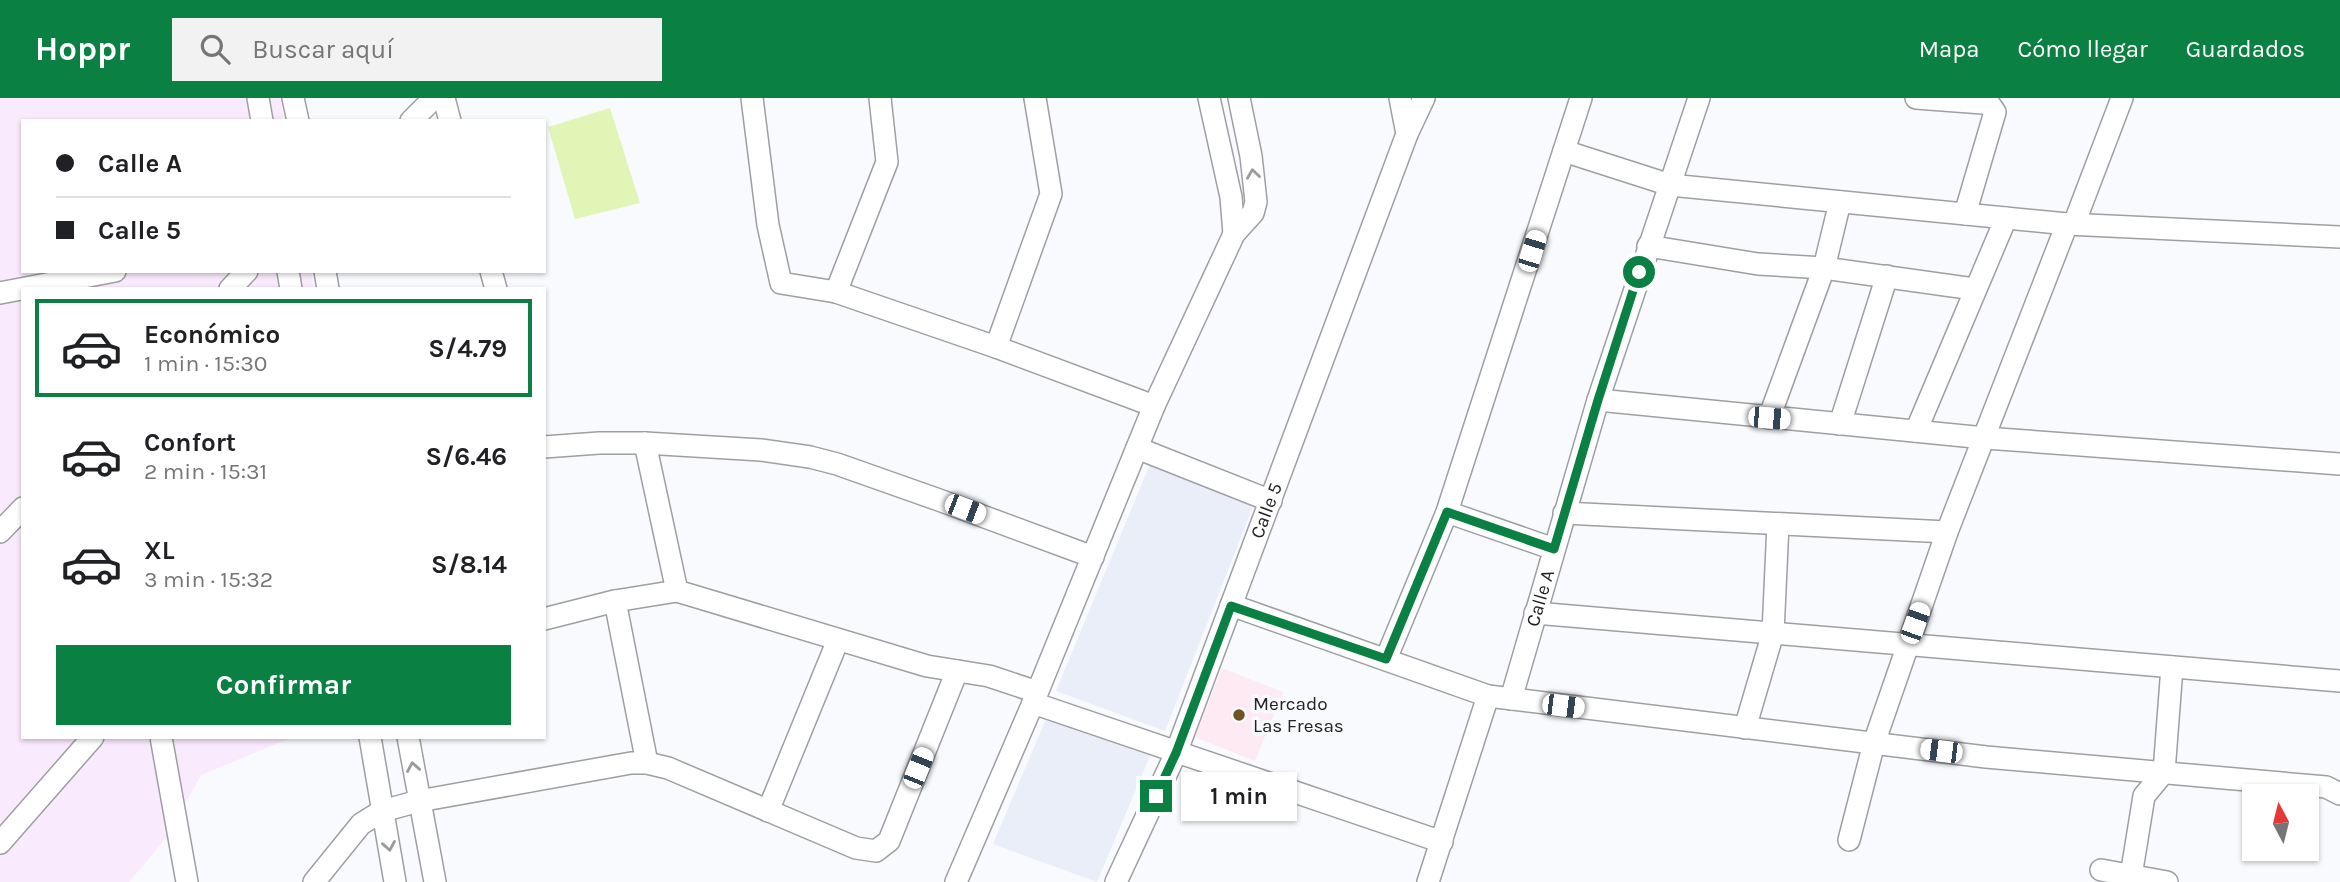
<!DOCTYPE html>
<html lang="es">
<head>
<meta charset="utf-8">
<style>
	:root { --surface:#fff; --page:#f2f2f2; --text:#202124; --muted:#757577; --line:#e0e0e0; --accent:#0b8043 }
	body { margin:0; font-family:Karla,sans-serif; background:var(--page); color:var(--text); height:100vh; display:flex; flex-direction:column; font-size:26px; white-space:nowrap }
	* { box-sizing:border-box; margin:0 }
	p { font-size:23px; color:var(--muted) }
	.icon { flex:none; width:38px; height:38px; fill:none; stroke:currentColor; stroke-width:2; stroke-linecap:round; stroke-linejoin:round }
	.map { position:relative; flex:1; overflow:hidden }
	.panel { position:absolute; left:21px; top:189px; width:525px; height:452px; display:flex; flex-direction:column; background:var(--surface); border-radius:0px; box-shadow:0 2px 5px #0004 }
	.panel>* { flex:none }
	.guide { position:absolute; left:21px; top:21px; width:525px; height:154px; border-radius:0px; box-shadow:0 2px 5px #0004; display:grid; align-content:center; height:154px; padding:0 35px; background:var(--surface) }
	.needle { width:46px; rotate:353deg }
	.tools { position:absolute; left:2242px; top:686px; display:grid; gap:14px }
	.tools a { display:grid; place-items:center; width:77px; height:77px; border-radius:0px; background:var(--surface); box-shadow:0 2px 5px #0004; font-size:35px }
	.end { position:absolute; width:32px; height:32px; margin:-16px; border:9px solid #0b8043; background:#fff; box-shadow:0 0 0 4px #fff }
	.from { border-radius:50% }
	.bubble { position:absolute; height:49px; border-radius:0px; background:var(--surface); box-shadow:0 2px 5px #0004; font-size:23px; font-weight:700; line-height:49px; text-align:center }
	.car { position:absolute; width:21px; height:42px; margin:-21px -10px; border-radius:9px; box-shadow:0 0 5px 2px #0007; background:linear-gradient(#fff 24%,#345 0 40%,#fff 0 76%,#345 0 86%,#fff 0) }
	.guide b { display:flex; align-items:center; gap:24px; height:66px; font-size:26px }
	.guide b+b { border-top:2px solid var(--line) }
	.guide i { width:18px; height:18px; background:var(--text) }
	ul { padding:12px 0 0; list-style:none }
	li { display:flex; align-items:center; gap:21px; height:98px; margin:0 14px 10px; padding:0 21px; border:4px solid transparent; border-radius:0px }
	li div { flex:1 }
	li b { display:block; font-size:26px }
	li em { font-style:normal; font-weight:700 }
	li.active { border-color:var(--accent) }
	li>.icon { width:63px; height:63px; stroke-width:1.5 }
	.cta { display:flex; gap:14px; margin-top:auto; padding:14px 35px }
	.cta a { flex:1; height:80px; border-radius:0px; background:var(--accent); color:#fff; font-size:28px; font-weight:700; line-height:80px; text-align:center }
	header { display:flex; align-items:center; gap:42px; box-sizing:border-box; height:98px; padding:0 35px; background:var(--accent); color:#fff }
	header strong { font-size:33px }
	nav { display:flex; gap:38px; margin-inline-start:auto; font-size:24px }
	.search { width:490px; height:63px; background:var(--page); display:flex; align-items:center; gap:18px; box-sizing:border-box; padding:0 24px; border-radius:0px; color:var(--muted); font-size:26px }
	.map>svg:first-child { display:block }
	.commercial { fill:#fdeaf3 }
	.industrial { fill:#faeafd }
	.built { fill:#eaeef8 }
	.green { fill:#e1f5b7 }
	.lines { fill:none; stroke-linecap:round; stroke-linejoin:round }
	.minor-casing { stroke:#9e9fa2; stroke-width:24 }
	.minor { stroke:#fff; stroke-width:21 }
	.oneway { stroke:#9b9b9c }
	.route { stroke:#0b8043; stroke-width:9 }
	.poi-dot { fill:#6f5226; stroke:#f9fafd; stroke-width:2.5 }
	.labels { text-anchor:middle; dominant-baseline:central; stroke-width:7; stroke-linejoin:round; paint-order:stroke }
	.street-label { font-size:19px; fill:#212123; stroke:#f9fafd }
	.poi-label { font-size:19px; fill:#212123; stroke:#f9fafd; text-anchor:start }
</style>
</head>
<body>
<header>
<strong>Hoppr</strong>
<div class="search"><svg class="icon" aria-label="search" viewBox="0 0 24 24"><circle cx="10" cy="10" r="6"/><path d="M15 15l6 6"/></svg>Buscar aquí</div>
<nav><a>Mapa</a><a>Cómo llegar</a><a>Guardados</a></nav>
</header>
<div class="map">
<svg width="2340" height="784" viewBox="0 0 2340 784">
	<rect width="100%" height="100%" fill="#f9fafd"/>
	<polygon class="commercial" points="1222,570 1283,594 1255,663 1195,639"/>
	<polygon class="industrial" points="0,0 280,0 284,23 23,23 23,173 311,173 314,191 23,191 23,639 293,639 201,677 168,738 129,784 0,784"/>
	<g class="built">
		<polygon points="1153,359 1255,403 1165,633 1056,593"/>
		<polygon points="1046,621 1150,658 1097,784 993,746"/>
	</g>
	<polygon class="green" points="610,10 640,105 575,121 548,29"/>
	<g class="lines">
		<defs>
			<g id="minor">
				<polyline points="258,0 262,23"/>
				<polyline points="293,0 298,23"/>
				<polyline points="444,0 450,23"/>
				<polyline points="752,0 768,127 781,185 836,194 996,249 1154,308"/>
				<polyline points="1209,0 1231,99 1234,136"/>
				<polyline points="1400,0 1407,36"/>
				<polyline points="1916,0 1983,5 1990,7 1995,14 1965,116"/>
				<polyline points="411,23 434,0"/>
				<polyline points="1564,53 1670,87 2067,126 2340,139"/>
				<polyline points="2074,126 2122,0"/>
				<polyline points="1648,148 1758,166 1824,170 1974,191"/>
				<polyline points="288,173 291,191"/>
				<polyline points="325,173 328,191"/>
				<polyline points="491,173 496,191"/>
				<polyline points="230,191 247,173"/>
				<polyline points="836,194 887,64 880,0"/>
				<polyline points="0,195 115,173"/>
				<polyline points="996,249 1051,96 1035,0"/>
				<polyline points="1598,302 1985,340 2340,366"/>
				<polyline points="1769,320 1824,170 1840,104"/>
				<polyline points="1840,326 1887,178"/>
				<polyline points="1916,333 2006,120"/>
				<polyline points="645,345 677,493 927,568 989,578 1037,594"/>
				<polyline points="544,349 599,345 645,345 761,352 810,359 837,366 939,402 1093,459"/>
				<polyline points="1137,350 1271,403"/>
				<polyline points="1447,414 1554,451"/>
				<polyline points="1564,415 1947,434"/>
				<polyline points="0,434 23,410"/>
				<polyline points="615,503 647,665"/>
				<polyline points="1231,507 1488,598 1986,659 2326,689 2340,696"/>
				<polyline points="1535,515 2340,583"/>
				<polyline points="544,521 615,503 677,493"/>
				<polyline points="1386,561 1447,414 1581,0"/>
				<path id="s1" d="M1511 601 1598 302 1699 0"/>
				<polyline points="1033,605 1442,744"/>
				<polyline points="1745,630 1773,535 1778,426"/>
				<polyline points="161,639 187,784"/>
				<polyline points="370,639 395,784"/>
				<polyline points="408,639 435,784"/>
				<polyline points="768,713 838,542"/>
				<polyline points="1849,742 1874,645 1947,434 2067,126"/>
				<polyline points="0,745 93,639"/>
				<polyline points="2101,772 2167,784"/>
				<polyline points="2131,778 2144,698 2164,674 2172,569"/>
				<polyline points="314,784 361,726 382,713 419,703 631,665 647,665 668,670 856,750 876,753 889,743 957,573"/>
				<polyline points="956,784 1033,605 1154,308 1234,136 1253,115 1256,104 1251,58 1239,0"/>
				<path id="s2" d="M1116 784 1176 655 1407 36 1424 0"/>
				<polyline points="1428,784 1488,598"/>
			</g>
		</defs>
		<use href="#minor" class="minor-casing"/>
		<use href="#minor" class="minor"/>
	</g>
	<defs><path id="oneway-chevron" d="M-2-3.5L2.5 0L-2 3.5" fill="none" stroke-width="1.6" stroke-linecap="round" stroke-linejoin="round" transform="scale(1.75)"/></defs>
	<g class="oneway">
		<use href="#oneway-chevron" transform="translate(1253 76) rotate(-98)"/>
		<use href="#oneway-chevron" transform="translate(413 669) rotate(-100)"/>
		<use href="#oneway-chevron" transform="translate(389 748) rotate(80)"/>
	</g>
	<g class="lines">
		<polyline class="route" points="1156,698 1176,655 1231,508 1386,561 1447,414 1554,451 1598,302 1639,174"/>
	</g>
	<circle class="poi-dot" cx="1239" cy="617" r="7"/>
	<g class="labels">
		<g class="street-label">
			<text stroke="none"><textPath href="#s2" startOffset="401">Calle 5</textPath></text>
			<text stroke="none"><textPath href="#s1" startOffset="105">Calle A</textPath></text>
		</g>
		<g class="poi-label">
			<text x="1253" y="606">Mercado<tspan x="1253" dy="22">Las Fresas</tspan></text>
		</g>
	</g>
</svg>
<div class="tools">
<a><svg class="needle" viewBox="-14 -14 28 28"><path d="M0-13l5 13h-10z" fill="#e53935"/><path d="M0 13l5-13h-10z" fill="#757577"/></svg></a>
</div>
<i class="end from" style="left:1639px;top:174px"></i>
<i class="end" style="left:1156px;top:698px"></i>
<div class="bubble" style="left:1181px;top:674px;width:116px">1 min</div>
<i class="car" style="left:1532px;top:153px;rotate:17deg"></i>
<i class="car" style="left:1769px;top:320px;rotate:95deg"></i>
<i class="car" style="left:965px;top:411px;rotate:111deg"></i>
<i class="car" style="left:1915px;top:525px;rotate:20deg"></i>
<i class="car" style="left:1563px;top:608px;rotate:97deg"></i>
<i class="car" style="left:1941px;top:653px;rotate:277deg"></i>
<i class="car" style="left:918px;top:670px;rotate:22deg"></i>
<div class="guide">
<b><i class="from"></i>Calle A</b>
<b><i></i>Calle 5</b>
</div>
<section class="panel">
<ul>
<li class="active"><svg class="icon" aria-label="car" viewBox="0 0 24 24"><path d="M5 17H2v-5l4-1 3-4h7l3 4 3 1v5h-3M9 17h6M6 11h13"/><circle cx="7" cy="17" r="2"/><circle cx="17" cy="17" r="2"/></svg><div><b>Económico</b><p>1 min · 15:30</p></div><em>S/4.79</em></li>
<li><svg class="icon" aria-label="car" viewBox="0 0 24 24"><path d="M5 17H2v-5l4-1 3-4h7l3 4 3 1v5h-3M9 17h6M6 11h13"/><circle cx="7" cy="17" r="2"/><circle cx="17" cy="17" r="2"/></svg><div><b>Confort</b><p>2 min · 15:31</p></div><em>S/6.46</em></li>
<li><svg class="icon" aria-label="car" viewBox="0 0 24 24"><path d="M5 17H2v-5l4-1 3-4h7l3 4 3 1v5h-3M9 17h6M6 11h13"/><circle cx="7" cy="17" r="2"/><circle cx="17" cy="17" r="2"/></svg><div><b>XL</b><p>3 min · 15:32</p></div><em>S/8.14</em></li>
</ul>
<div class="cta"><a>Confirmar</a></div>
</section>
</div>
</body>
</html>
